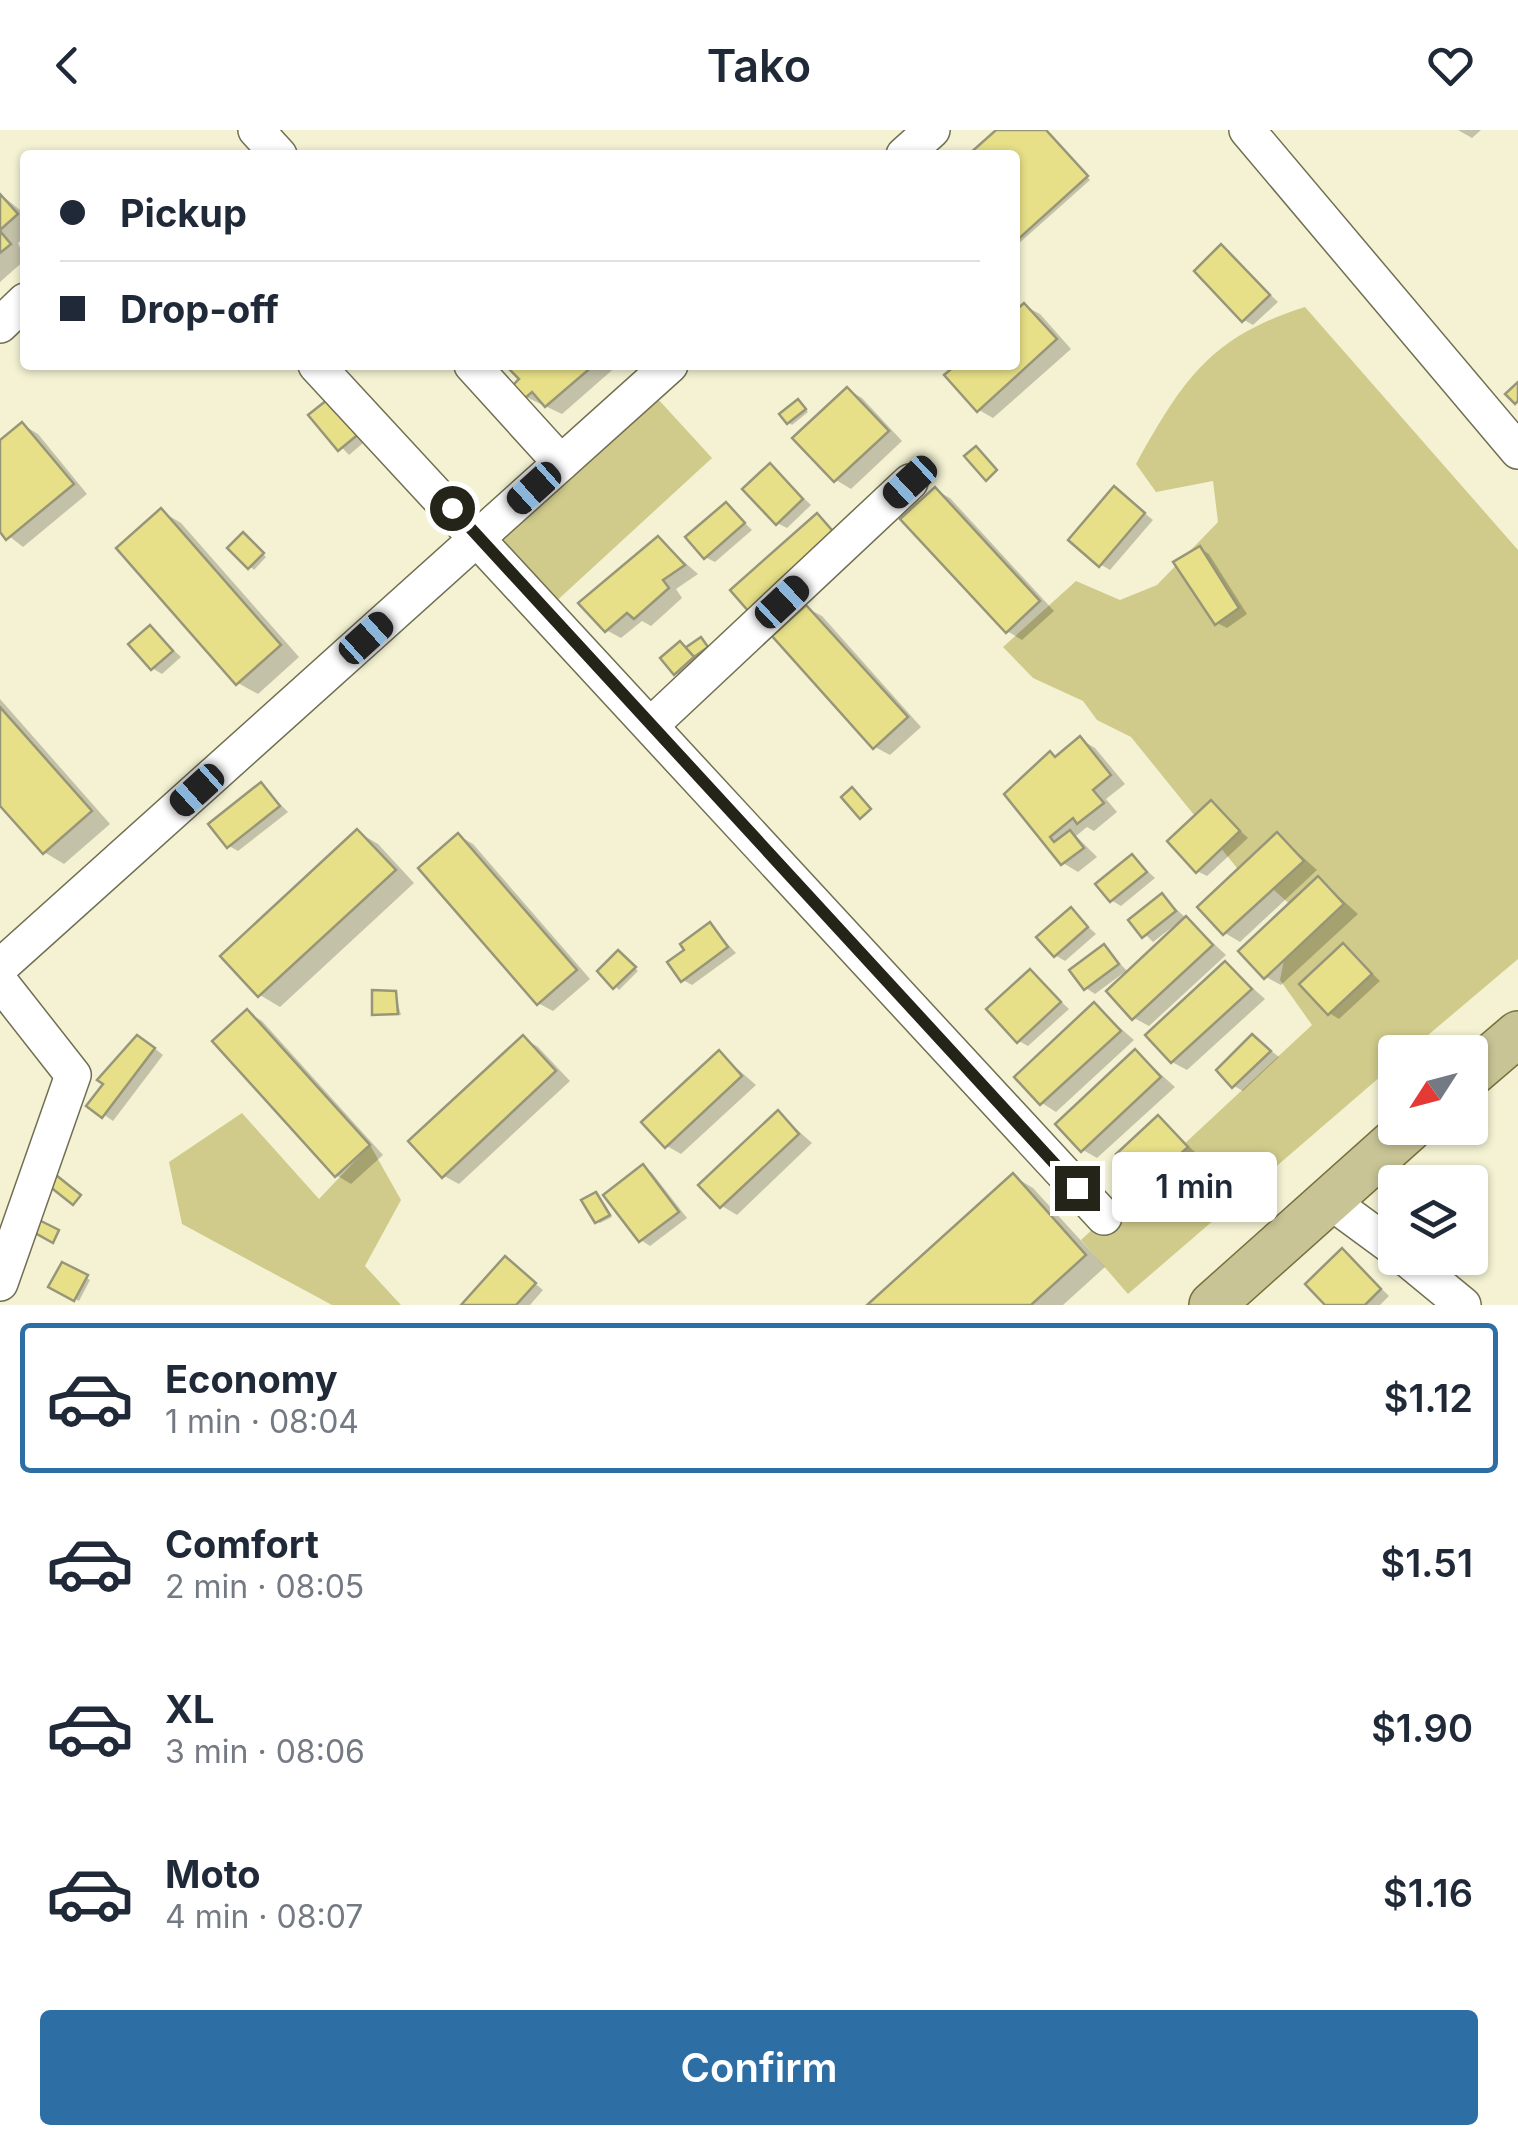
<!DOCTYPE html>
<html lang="en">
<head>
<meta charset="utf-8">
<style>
	:root { --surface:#fff; --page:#f6f6f7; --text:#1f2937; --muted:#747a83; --line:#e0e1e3; --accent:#2d6fa5 }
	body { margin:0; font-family:Inter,sans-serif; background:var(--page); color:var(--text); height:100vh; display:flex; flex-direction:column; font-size:38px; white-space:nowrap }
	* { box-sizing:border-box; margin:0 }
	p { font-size:32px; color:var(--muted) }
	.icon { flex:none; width:55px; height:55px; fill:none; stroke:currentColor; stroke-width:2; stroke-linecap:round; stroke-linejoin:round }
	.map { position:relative; height:1175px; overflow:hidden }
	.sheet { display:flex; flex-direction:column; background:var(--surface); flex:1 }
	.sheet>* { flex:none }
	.hud { position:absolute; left:20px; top:20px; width:1000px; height:220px; border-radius:10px; box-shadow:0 2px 8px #0004; display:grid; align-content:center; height:220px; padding:0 40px; background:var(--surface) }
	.needle { width:65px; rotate:234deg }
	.controls { position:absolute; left:1378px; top:905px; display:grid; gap:20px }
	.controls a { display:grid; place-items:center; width:110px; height:110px; border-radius:10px; background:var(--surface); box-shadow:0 2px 8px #0004; font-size:50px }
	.end { position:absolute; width:45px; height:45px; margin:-22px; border:12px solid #252418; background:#fff; box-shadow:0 0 0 5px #fff }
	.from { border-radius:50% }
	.bubble { position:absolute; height:70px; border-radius:10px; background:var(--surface); box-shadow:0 2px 8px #0004; font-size:32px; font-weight:600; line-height:70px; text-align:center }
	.car { position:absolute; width:30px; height:60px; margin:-30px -15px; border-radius:12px; box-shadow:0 0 8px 2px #0007; background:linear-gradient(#222 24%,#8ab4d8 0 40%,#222 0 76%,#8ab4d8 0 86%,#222 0) }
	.hud b { display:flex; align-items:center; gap:35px; height:95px; font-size:38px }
	.hud b+b { border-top:2px solid var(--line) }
	.hud i { width:25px; height:25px; background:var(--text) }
	ul { padding:18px 0 0; list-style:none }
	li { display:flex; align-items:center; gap:30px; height:150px; margin:0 20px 15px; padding:0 20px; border:5px solid transparent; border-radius:10px }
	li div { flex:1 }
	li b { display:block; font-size:38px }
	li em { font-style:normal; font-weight:600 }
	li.on { border-color:var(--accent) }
	li>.icon { width:90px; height:90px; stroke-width:1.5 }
	.cta { display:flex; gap:20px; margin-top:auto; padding:20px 40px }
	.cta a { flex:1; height:115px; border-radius:10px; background:var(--accent); color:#fff; font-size:40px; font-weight:600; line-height:115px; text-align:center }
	header { display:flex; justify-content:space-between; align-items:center; height:130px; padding:0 40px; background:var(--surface); font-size:45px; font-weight:600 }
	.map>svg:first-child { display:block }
	.green { fill:#d0cb8b }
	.shadow { fill:#0003 }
	.building { fill:#e7e088; stroke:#989679; stroke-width:2.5 }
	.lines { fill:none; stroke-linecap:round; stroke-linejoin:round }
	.minor-casing { stroke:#716f53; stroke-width:38 }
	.major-casing { stroke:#77723c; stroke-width:48 }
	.minor { stroke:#fff; stroke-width:35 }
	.major { stroke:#c8c496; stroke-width:45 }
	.route { stroke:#252418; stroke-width:12 }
</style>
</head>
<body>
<header><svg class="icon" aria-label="back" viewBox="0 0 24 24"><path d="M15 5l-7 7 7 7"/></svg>Tako<svg class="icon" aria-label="heart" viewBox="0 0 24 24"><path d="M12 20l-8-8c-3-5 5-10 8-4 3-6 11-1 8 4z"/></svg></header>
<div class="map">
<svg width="1518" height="1175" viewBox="0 0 1518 1175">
	<rect width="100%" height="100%" fill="#f4f2d3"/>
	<g class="green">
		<path d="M1305 177 1518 420V829L1408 922H1395V934L1128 1164 1081 1110 1312 895 1280 850 1294 778 1255 743 1237 738 1131 607 1097 590 1083 571 1033 548 1003 517 1076 451 1120 470 1157 455 1218 392 1213 351 1156 362 1136 334C1183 250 1210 207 1305 177Z"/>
		<polygon points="657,268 712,328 551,476 496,416"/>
		<polygon points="242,983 319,1069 370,1015 401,1070 365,1136 401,1175 332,1175 182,1094 169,1032"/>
	</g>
	<g class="shadow">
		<polygon points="1000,0 1045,0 1090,50 1015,117 1015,25 972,25"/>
		<polygon points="1458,0 1481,0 1472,8"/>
		<polygon points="0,64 25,84 25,107 18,113 25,130 0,152"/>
		<polygon points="1222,117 1278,172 1253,195 1244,190"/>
		<polygon points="1025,176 1040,184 1071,219 993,288 979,280 960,235 1015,235 1015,185"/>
		<polygon points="518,235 618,235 562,284 526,267"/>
		<polygon points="848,260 862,268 902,311 851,359 836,350 796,308"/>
		<polygon points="802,274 808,282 792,295 788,292"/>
		<polygon points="312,285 369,308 349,325"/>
		<polygon points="23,295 38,304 87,364 23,417 0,399 0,314"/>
		<polygon points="770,336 811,375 787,398 777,393"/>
		<polygon points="1115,359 1153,390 1110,440 1100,434"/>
		<polygon points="935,360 950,368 1054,481 1022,510 1007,501"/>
		<polygon points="726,375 752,400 715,432 705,427"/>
		<polygon points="161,381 181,393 299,527 258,564 238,553"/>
		<polygon points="247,407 266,427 254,440 230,418"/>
		<polygon points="658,409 698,444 676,459 682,468 651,496 642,491 621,508 606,500"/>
		<polygon points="1200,418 1209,424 1247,484 1227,498 1217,493"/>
		<polygon points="807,478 822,486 921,597 890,625 875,617"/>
		<polygon points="150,498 181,527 162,544 152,538"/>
		<polygon points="701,510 710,520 680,545 676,543"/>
		<polygon points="0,569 110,694 64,734 44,722 0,672"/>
		<polygon points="1080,609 1095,618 1125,654 1106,669 1117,682 1094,701 1087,697 1076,706 1097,727 1078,742 1063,733 1008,665 1051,624 1057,628"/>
		<polygon points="261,655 288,682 238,721 229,716"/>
		<polygon points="1211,673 1248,708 1207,746 1197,741"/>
		<polygon points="358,702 378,714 414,753 280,877 260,865"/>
		<polygon points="1278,705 1317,740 1240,812 1225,803"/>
		<polygon points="459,706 473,714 590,849 553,881 538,873"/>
		<polygon points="1132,727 1155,748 1121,776 1111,770"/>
		<polygon points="1319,749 1358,784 1281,855 1266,847"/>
		<polygon points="1162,766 1226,825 1149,896 1134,888 1126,841 1095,864 1086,858 1104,817 1129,843 1178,798 1175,795 1153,812 1131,790"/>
		<polygon points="1071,781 1096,804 1065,831 1055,825"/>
		<polygon points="710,795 736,823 692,855 683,850"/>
		<polygon points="1344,816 1380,851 1339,889 1329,883"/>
		<polygon points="622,826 638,841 619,860 601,841"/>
		<polygon points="1226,834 1265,869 1187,940 1172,932"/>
		<polygon points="1030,842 1069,879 1028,916 1019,911"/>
		<polygon points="395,863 401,885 374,883"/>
		<polygon points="1095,876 1134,910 1056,982 1042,973"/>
		<polygon points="247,882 262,891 383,1025 351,1054 336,1045"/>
		<polygon points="1253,907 1279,927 1243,961 1234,956"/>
		<polygon points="523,908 538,917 570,951 459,1054 444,1046"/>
		<polygon points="148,913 163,925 113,991 90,975"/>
		<polygon points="1136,922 1175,957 1097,1028 1083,1020"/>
		<polygon points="719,923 756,955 681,1024 667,1016"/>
		<polygon points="778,983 812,1013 737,1085 722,1076"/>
		<polygon points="1158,988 1196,1023 1156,1059 1147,1054"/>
		<polygon points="643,1037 652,1043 687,1088 650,1116 641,1110"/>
		<polygon points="1013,1046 1033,1058 1105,1137 1063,1175 871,1175"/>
		<polygon points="596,1065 612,1087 600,1093 596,1091"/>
		<polygon points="1470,1083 1477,1090 1470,1097"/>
		<polygon points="1342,1121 1389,1166 1380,1175 1328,1175"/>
		<polygon points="505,1129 543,1160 530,1175 464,1175"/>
		<polygon points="63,1135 90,1150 79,1171 52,1156"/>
	</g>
	<g class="building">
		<polygon points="996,0 1046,0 1088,46 1015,112 1015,25 968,25"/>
		<polygon points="0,64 18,84 0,100"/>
		<polygon points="0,101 11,114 0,123"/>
		<polygon points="1221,114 1270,165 1242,192 1194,141"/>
		<polygon points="1024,173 1057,209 977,282 944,245 956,235 1015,235 1015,181"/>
		<polygon points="514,235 594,235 545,277 532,262 524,269 513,255 519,249 509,239"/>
		<polygon points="1518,252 1518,271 1515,274 1505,264"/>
		<polygon points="847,257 889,301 834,352 792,308"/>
		<polygon points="332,266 361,302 338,321 308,285"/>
		<polygon points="798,269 806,279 787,294 779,284"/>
		<polygon points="22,292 74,354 6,410 0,402 0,310"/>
		<polygon points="976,316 997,340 986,351 964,326"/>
		<polygon points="770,333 803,369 776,395 742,359"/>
		<polygon points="1114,356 1145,383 1099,437 1068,410"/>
		<polygon points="935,357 1040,471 1006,503 900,389"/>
		<polygon points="726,372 745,393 704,429 685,407"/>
		<polygon points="161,378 281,515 236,555 116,418"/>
		<polygon points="817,383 837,406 750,483 730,460"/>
		<polygon points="243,402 264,423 248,439 227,418"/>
		<polygon points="658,406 685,435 663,450 669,458 634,489 627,483 605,502 578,473"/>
		<polygon points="1200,416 1239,478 1215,495 1173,432"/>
		<polygon points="806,475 908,587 873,619 772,506"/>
		<polygon points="150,495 173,521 151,540 128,514"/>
		<polygon points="701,507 708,517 694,527 685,518"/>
		<polygon points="680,511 694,527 674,545 660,528"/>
		<polygon points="0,577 92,681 43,724 0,676"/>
		<polygon points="1080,606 1111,645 1093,660 1104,673 1077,694 1073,688 1050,707 1054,712 1070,700 1084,718 1061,735 1004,664 1050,621 1055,627"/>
		<polygon points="261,652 280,676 227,718 208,694"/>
		<polygon points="852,657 871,679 860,689 841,667"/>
		<polygon points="1211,670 1240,701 1196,743 1167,711"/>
		<polygon points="357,699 396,740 258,867 220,826"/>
		<polygon points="1277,702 1304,731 1223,805 1197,777"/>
		<polygon points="458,703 577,840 537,875 418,738"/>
		<polygon points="1132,724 1147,742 1110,772 1095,754"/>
		<polygon points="1318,746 1344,774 1264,849 1238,821"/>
		<polygon points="1162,763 1176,781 1142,808 1128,790"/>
		<polygon points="1071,777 1088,797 1054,827 1036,807"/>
		<polygon points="1186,786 1213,815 1132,890 1106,861"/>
		<polygon points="710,792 728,817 681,852 667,832 684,820 680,814"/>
		<polygon points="1343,813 1372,844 1328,885 1299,854"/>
		<polygon points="1104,814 1119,834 1084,860 1069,840"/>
		<polygon points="618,820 636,837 613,859 597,841"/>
		<polygon points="1225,831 1252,859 1171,933 1145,905"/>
		<polygon points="1030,839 1061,872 1017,913 986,879"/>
		<polygon points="372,860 396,861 398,884 372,885"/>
		<polygon points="1094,872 1121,901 1040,975 1014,947"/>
		<polygon points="247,879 370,1015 335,1047 212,911"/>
		<polygon points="1252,904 1271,921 1232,958 1216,940"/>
		<polygon points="137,905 155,918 102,988 86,976 103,954 97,950"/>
		<polygon points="523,905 556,941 442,1048 408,1011"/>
		<polygon points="1135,919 1161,947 1081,1022 1055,994"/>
		<polygon points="719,920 742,946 665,1018 641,992"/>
		<polygon points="778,980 799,1004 720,1078 698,1055"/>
		<polygon points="1158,985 1188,1017 1145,1056 1116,1024"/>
		<polygon points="643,1034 679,1082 639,1112 603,1065"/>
		<polygon points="46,1037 81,1065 73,1075 39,1048"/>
		<polygon points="1013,1043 1086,1125 1031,1175 867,1175"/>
		<polygon points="596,1062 610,1085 595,1093 581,1070"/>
		<polygon points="35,1088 59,1100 53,1113 28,1099"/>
		<polygon points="1342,1118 1381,1159 1365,1175 1325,1175 1305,1154"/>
		<polygon points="505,1126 536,1153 516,1175 461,1175"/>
		<polygon points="62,1132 88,1145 74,1171 48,1157"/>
	</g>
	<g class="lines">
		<defs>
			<g id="minor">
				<polyline points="256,0 279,25"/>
				<polyline points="1247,0 1518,321"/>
				<polyline points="904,25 932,0"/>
				<polyline points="0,195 25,171"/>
				<polyline points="316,235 1104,1087"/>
				<polyline points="472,235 561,333"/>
				<polyline points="651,595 910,352"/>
				<polyline points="0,837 670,235"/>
				<polyline points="0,852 73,945 0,1153"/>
				<polyline points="1327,1069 1395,1119"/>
				<polyline points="1406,1128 1463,1175"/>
			</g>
			<g id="major">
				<polyline points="1470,945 1518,904"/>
				<polyline points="1212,1175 1410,998"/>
			</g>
		</defs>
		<use href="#minor" class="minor-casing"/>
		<use href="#major" class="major-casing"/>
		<use href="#minor" class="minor"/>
		<use href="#major" class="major"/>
	</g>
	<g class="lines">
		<polyline class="route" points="452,378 1077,1058"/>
	</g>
</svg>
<div class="controls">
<a><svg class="needle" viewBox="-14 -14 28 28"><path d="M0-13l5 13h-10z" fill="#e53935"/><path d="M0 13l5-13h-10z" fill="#747a83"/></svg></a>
<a><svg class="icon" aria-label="layers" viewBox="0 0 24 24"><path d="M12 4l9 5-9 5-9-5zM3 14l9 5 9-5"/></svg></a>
</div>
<i class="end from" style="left:452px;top:378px"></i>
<i class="end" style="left:1077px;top:1058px"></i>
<div class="bubble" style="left:1112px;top:1022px;width:165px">1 min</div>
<i class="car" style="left:910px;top:352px;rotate:227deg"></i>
<i class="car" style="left:534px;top:358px;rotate:228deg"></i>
<i class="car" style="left:782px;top:472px;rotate:47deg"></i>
<i class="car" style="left:366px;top:508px;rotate:48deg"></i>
<i class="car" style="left:197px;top:660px;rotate:228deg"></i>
<div class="hud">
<b><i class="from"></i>Pickup</b>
<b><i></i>Drop-off</b>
</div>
</div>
<section class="sheet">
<ul>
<li class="on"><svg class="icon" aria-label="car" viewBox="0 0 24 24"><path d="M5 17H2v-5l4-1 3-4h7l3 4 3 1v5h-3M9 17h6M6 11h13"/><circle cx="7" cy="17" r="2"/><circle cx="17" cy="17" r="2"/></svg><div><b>Economy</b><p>1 min · 08:04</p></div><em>$1.12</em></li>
<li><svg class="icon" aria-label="car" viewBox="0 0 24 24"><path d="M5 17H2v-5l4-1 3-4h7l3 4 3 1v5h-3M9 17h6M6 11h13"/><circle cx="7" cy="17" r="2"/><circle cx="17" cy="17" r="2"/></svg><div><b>Comfort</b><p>2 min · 08:05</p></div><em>$1.51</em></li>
<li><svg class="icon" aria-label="car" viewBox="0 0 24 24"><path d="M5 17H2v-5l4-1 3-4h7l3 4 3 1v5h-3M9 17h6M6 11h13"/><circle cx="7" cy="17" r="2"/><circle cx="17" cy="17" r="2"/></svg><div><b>XL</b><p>3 min · 08:06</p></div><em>$1.90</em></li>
<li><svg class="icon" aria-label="car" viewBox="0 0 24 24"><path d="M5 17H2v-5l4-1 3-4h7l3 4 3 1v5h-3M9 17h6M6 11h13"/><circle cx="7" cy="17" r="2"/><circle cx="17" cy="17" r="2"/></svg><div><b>Moto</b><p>4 min · 08:07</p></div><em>$1.16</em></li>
</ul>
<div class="cta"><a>Confirm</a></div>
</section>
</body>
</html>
